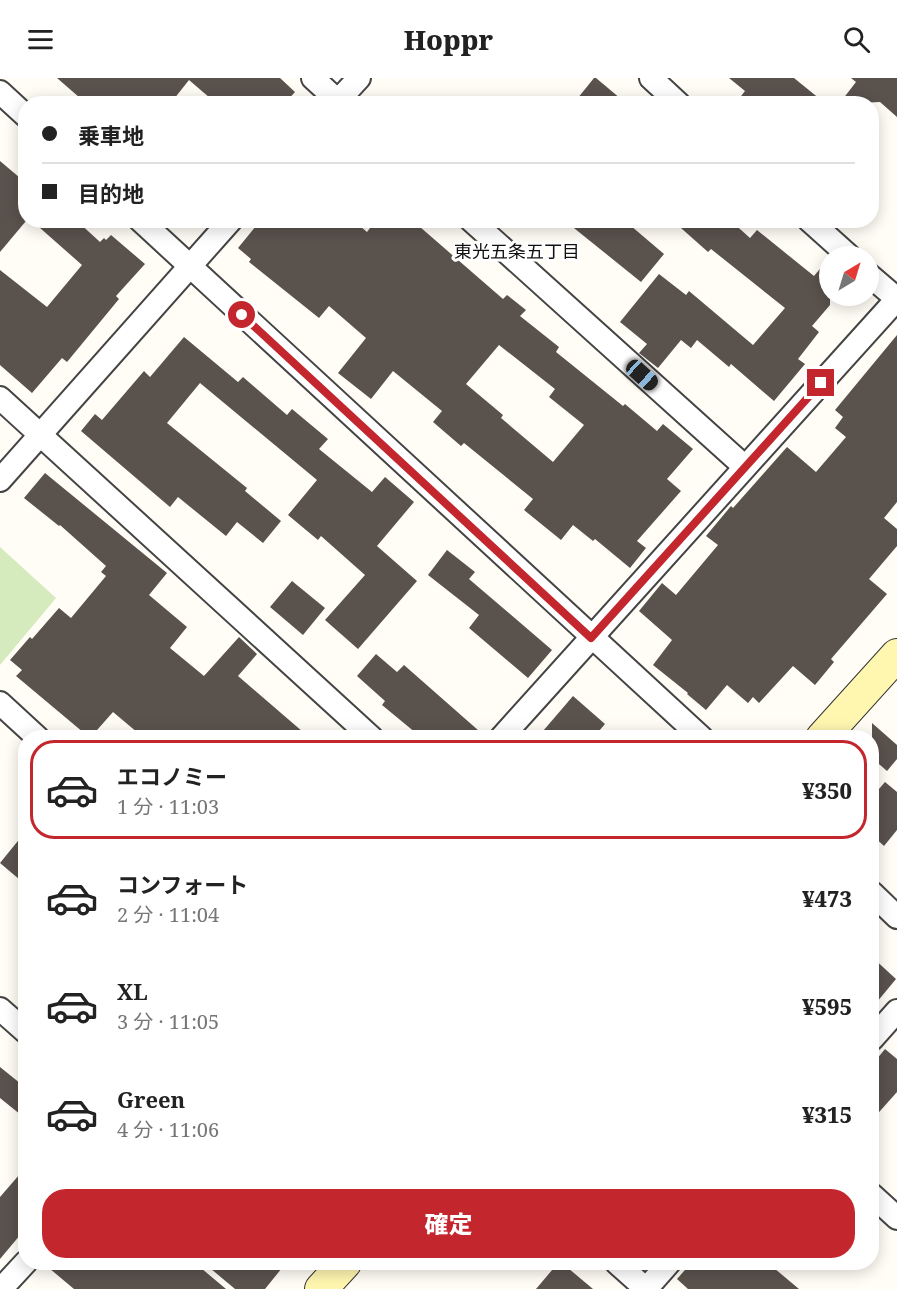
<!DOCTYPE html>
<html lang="ja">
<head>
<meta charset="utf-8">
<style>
	:root { --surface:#fff; --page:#f6f6f6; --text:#222; --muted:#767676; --line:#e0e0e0; --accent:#c4262e }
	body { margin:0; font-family:"Noto Serif","Noto Sans JP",serif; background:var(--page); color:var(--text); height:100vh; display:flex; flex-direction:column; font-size:22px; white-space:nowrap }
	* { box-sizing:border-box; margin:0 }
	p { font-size:20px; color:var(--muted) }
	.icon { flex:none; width:33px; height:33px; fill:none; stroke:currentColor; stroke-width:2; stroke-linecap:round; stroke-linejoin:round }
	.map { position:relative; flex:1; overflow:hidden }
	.drawer { position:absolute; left:18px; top:652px; width:861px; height:540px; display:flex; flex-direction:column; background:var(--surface); border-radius:24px; box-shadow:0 3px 15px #0003 }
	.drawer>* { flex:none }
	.guide { position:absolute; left:18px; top:18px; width:861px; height:132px; border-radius:24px; box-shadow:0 3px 15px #0003; display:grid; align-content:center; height:132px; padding:0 24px; background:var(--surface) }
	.needle { width:39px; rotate:38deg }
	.controls { position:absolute; left:819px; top:168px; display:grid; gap:12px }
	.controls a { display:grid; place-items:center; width:60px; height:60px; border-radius:50%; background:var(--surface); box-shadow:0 3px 15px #0003; font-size:30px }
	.end { position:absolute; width:27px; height:27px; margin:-14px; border:8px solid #c4262e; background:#fff; box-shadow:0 0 0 3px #fff }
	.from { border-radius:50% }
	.car { position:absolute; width:18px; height:36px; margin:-18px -9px; border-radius:8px; box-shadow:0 0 4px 2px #0007; background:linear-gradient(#222 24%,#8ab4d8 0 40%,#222 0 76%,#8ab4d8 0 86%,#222 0) }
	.guide b { display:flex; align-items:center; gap:21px; height:57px; font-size:22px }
	.guide b+b { border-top:2px solid var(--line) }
	.guide i { width:15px; height:15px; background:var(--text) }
	ul { padding:10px 0 0; list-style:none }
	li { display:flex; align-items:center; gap:18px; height:99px; margin:0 12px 9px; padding:0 12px; border:3px solid transparent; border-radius:24px }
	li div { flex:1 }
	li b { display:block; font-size:22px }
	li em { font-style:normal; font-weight:800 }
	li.on { border-color:var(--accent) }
	li>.icon { width:54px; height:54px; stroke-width:1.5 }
	.primary-button { display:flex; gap:12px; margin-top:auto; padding:12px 24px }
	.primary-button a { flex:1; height:69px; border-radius:24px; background:var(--accent); color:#fff; font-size:24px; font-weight:800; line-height:69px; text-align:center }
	header { display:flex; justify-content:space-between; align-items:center; height:78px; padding:0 24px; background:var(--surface); font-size:27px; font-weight:800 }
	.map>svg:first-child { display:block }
	.green { fill:#d5ebbd }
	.building { fill:#5a524d; fill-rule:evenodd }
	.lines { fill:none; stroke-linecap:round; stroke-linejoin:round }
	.street-casing { stroke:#444; stroke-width:26 }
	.secondary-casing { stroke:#333; stroke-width:34 }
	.street { stroke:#fff; stroke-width:22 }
	.secondary { stroke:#fff6b0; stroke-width:32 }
	.route { stroke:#c4262e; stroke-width:8 }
	.labels { text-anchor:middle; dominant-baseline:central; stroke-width:6; stroke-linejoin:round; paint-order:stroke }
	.neighbourhood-label { font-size:18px; fill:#111; stroke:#fff }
</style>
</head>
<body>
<header><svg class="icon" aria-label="menu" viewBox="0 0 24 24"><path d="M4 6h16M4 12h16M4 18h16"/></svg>Hoppr<svg class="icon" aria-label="search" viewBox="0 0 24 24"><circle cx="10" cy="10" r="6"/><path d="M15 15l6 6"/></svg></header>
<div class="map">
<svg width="897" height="1211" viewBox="0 0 897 1211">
	<rect width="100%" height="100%" fill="#fffdf5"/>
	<polygon class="green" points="0,469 56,520 0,587"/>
	<g class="building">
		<polygon points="57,0 280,0 295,14 284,26 217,26 189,2 170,26 87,26"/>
		<polygon points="594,0 596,0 627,26 573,26"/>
		<polygon points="729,0 794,0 826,26 735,26 745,13"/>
		<polygon points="851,0 897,0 897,39 880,24 839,26 856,4"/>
		<polygon points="0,83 26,105 26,143 0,174"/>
		<polygon points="31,142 76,142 100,164 104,160 106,162 111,157 145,186 116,218 119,221 67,284 62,280 32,315 0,287 0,192 47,229 82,187"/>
		<path d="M261 142H353L367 154 376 142H412L503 221 507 217 526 232 520 238 559 269 556 274 623 328 625 326 657 353 663 346 693 371 667 401 681 413 637 463 646 470 630 490 595 461 593 463 573 447 561 462 524 432 533 421 464 365 461 368 433 344 442 333 393 293 371 321 338 295 366 260 329 228 319 240 249 184 251 181 238 170ZM499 267 555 311 549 319 584 347 553 384 501 340 503 337 466 306Z"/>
		<polygon points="564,142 624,142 664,176 641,204"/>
		<polygon points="672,142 730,142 750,160 757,152 814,198 830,179 830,227 812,248 819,254 798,281 805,286 774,323 731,286 729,289 697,262 691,270 681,262 658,290 639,275 647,266 620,244 659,196 686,217 689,213 753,267 785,230 711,171 708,174"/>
		<polygon points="897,257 897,424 884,440 897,451 897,468 869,501 887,516 831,581 834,584 815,607 793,588 759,625 753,619 748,625 727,607 706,632 687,616 688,615 653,587 672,562 639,533 662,505 676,517 718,467 706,458 731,428 733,430 787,369 816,394 846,359 835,350 843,339 835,332"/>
		<polygon points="184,259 238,304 243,299 287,337 292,331 328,361 319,371 372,414 385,399 414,424 377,468 417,503 358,571 325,542 365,497 321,458 318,462 288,437 317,402 200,305 167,345 247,410 245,413 281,443 263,465 237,444 226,458 178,419 170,429 81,353 95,336 102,342 144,293 150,299"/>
		<polygon points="45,395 167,495 149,517 187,549 170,570 204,598 239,559 257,576 238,598 310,660 144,660 113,634 90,660 16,598 22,592 10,582 30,559 32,561 59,530 71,540 106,498 101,494 106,488 60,447 59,448 24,420"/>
		<polygon points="447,472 475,494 469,501 552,572 528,600 469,550 479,537 428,497"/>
		<polygon points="292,503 325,530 303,557 270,529"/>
		<polygon points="376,576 397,594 404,587 487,660 422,660 382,627 385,623 357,598"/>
		<polygon points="573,618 605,646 593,660 537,660"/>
		<polygon points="872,645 897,667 897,681 887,693 872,680"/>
		<polygon points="885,704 897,714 897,752 884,768 872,757 872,719"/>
		<polygon points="26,753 26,807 0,785"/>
		<polygon points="872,879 896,901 872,930"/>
		<polygon points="885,971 897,981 897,1014 872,1042 872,987"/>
		<polygon points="0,989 26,1010 26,1041 0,1020"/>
		<polygon points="26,1089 26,1150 0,1181 0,1119"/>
		<polygon points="43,1185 195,1185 226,1211 74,1211"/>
		<polygon points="204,1185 286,1185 265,1211 235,1211"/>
		<polygon points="558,1185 562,1185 593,1211 536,1211"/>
		<polygon points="691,1185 768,1185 799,1211 688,1211 677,1201"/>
	</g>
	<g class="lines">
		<defs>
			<g id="street">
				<polyline points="313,0 341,26"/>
				<polyline points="651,0 679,26"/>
				<polyline points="0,14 26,38"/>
				<polyline points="335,26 359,0"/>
				<polyline points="140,142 702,660"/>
				<polyline points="471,142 745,389"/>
				<polyline points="809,142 849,178"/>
				<polyline points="0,320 372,660"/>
				<polyline points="0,402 231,142"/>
				<polyline points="0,625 38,660"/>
				<polyline points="501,660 897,221 868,196"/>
				<polyline points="872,815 897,839"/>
				<polyline points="0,931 26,954"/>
				<polyline points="872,961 897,933"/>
				<polyline points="872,1117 897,1140"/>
				<polyline points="617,1185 646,1211"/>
				<polyline points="1,1211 26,1184"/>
				<polyline points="646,1211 669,1185"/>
			</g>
			<g id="secondary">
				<polyline points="822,660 897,577"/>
				<polyline points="321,1211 345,1185"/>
			</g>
		</defs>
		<use href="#street" class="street-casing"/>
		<use href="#secondary" class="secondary-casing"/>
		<use href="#street" class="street"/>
		<use href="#secondary" class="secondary"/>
	</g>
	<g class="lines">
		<polyline class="route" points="242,237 591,560 821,305"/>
	</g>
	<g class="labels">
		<g class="neighbourhood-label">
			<text x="517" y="173">東光五条五丁目</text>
		</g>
	</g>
</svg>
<div class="controls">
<a><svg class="needle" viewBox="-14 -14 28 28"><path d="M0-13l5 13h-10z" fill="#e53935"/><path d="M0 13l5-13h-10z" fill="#767676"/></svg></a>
</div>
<i class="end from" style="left:242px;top:237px"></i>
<i class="end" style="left:821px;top:305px"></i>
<i class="car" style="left:642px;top:297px;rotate:132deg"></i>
<div class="guide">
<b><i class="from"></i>乗車地</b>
<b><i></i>目的地</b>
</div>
<section class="drawer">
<ul>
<li class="on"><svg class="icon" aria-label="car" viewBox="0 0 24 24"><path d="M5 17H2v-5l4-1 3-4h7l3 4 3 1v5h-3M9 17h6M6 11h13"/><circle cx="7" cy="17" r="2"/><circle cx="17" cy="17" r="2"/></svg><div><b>エコノミー</b><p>1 分 · 11:03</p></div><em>¥350</em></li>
<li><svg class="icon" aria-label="car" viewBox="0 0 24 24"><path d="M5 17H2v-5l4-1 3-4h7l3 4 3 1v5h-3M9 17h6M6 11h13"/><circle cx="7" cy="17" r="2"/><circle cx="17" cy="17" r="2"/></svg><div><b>コンフォート</b><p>2 分 · 11:04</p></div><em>¥473</em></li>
<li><svg class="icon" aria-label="car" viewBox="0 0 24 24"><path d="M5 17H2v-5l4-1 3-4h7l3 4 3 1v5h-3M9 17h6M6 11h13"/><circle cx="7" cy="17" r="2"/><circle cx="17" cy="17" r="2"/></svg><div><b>XL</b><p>3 分 · 11:05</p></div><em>¥595</em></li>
<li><svg class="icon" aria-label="car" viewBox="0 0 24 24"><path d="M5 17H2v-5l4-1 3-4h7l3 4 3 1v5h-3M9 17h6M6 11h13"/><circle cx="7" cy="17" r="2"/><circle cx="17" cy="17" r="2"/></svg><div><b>Green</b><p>4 分 · 11:06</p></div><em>¥315</em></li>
</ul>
<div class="primary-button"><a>確定</a></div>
</section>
</div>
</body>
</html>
